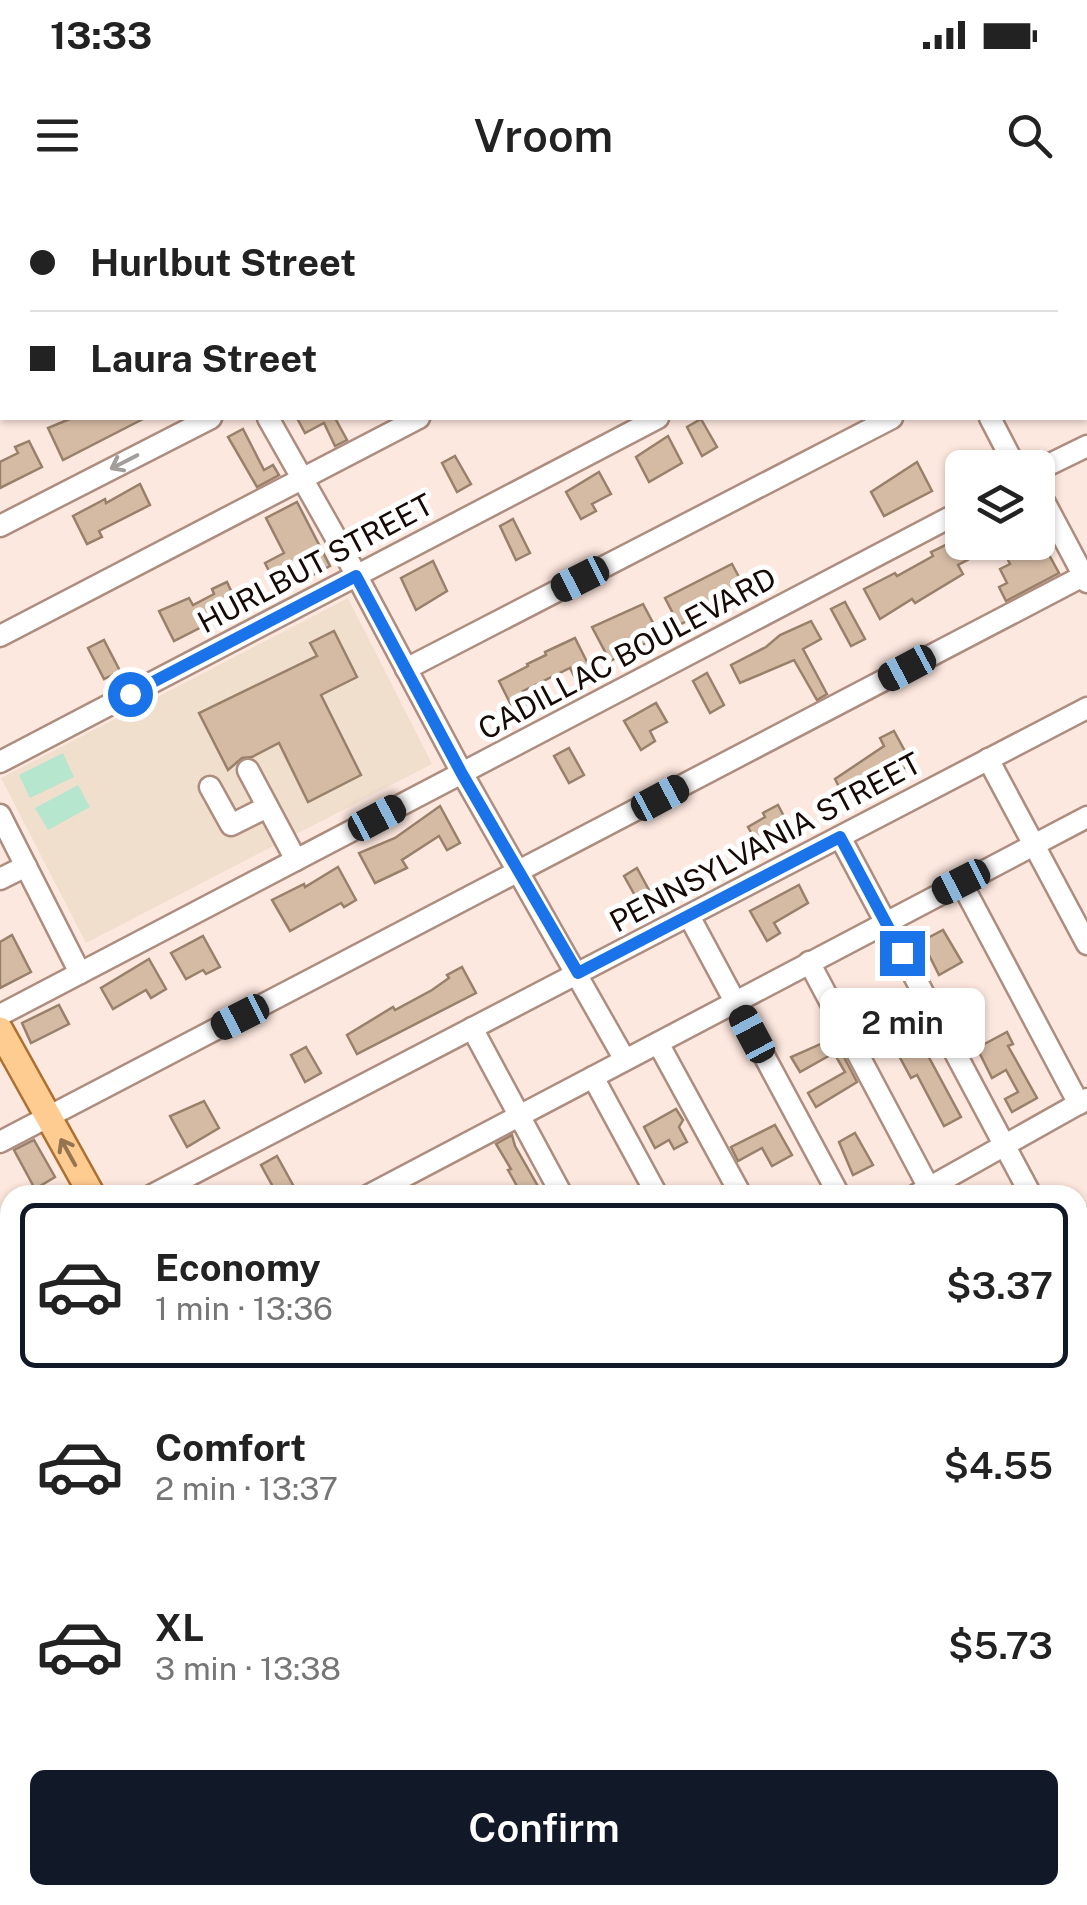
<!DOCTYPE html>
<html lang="en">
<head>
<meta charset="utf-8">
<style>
	:root { --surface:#fff; --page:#f6f6f6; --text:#222; --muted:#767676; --line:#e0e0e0; --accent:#111827 }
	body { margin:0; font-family:"Public Sans",sans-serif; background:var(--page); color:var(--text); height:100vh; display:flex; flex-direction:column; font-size:38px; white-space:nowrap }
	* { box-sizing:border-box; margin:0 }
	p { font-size:32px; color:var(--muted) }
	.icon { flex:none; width:55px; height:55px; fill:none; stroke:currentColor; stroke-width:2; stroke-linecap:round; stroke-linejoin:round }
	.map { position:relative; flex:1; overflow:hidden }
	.drawer { position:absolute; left:0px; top:985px; width:1088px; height:720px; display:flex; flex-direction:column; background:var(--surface); border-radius:30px 30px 0 0; box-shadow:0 2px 8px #0004 }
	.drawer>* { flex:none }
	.hud { position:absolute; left:0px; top:0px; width:1088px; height:220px; box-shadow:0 2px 8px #0004; display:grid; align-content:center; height:220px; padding:0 30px; background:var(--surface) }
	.fabs { position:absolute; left:945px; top:250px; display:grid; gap:20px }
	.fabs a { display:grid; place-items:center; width:110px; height:110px; border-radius:15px; background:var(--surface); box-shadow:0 2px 8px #0004; font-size:50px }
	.end { position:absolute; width:45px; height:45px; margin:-22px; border:12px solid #1a73e8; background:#fff; box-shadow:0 0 0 5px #fff }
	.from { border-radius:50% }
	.bubble { position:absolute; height:70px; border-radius:15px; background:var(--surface); box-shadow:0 2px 8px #0004; font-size:32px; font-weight:600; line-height:70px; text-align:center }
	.car { position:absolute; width:30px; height:60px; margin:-30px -15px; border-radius:12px; box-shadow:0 0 8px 2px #0007; background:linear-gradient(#222 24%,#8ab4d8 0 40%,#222 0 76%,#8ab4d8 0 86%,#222 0) }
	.hud b { display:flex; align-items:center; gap:35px; height:95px; font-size:38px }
	.hud b+b { border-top:2px solid var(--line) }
	.hud i { width:25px; height:25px; background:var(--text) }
	ul { padding:18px 0 0; list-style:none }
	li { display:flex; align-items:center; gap:30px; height:165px; margin:0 20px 15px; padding:0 10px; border:5px solid transparent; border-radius:15px }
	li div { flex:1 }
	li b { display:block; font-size:38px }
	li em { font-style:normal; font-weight:600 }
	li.on { border-color:var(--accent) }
	li>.icon { width:90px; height:90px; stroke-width:1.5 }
	.primary-button { display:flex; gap:20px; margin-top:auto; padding:20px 30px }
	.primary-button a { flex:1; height:115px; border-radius:15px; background:var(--accent); color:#fff; font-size:40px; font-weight:600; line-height:115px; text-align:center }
	.status { display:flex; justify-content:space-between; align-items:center; height:70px; padding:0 50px; background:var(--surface); direction:ltr }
	.status svg { height:28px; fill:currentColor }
	header { display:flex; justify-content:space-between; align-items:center; height:130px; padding:0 30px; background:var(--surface); font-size:45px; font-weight:600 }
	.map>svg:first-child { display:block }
	.education { fill:#f1dfce }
	.green { fill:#b6e6cd }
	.building { fill:#d5bba4; stroke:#99806a; stroke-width:2.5 }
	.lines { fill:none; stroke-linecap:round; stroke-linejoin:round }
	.minor-casing { stroke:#ad8d7f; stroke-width:25 }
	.major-casing { stroke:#ac7131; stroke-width:30 }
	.minor { stroke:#fff; stroke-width:20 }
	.major { stroke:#fecb91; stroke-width:25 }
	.oneway { stroke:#a19d9b }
	.oneway2 { stroke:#957452 }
	.route { stroke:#1a73e8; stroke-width:12 }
	.labels { text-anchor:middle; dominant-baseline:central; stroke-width:10; stroke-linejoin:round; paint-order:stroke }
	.street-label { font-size:30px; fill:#150a06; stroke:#fff }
</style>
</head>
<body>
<div class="status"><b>13:33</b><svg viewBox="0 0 49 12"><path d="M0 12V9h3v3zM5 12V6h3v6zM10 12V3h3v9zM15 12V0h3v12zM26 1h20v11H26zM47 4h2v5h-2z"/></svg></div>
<header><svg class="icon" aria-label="menu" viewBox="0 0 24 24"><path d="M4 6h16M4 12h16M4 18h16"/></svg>Vroom<svg class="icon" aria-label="search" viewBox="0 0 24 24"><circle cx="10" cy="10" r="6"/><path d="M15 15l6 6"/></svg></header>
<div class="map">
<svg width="1087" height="1705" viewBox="0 0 1087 1705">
	<rect width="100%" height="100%" fill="#fde8df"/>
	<polygon class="education" points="348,398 432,564 86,743 1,578"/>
	<g class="green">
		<polygon points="63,553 74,577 30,598 19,575"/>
		<polygon points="78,585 90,607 48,630 35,608"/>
	</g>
	<g class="building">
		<polygon points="72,218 145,218 63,260 48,228"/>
		<polygon points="297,218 335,218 347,240 335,246 324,223 305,233"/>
		<polygon points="701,219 717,247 702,256 687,227"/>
		<polygon points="243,229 264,270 273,265 279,275 257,287 228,237"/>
		<polygon points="668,236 682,263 649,282 636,257"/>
		<polygon points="29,241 42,267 0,288 0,262 18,253 15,247"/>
		<polygon points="455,256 471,284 457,292 442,263"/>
		<polygon points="917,262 932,291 884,316 871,292"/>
		<polygon points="599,272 611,294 592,304 596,311 581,319 566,292"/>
		<polygon points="140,284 150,305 99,331 102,337 87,344 73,316 105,299 106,303"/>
		<polygon points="297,302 330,366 311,376 309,371 277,387 265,363 284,353 266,318"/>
		<polygon points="513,319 530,353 516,360 500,326"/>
		<polygon points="962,337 962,342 970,342 977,355 958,365 963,374 915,403 912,399 880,419 864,389 895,373 897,376 933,356 931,352"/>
		<polygon points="999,342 1042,342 1059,373 1006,401 999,387 1007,383 1000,369 1010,364"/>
		<polygon points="433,361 447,391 416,410 401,378"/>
		<polygon points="732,364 746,390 679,425 665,398"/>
		<polygon points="227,382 239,408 174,441 159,411 189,398 193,405 214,394 212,389"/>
		<polygon points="845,402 865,439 851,446 831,409"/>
		<polygon points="643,404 660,436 610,461 592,427"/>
		<polygon points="811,421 821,439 803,449 827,494 817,500 794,460 740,483 731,465 766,447 780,435"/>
		<polygon points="334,431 357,477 321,495 361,575 308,602 279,543 252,557 242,558 228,570 199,513 317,456 310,443"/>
		<polygon points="575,438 591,470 575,478 570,468 523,491 529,504 514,511 499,481 528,466 527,464 546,455 545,452"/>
		<polygon points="104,440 120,471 104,479 88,448"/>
		<polygon points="707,473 724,505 710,513 693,481"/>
		<polygon points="656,503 667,522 650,531 655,541 641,550 624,521"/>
		<polygon points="894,531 912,564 846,601 835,579 884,546 880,538"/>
		<polygon points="569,548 584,575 569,583 554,556"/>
		<polygon points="778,605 789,626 757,643 748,627 765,617 763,613"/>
		<polygon points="440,606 460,643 447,650 439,636 402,660 407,668 375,683 359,653 395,638"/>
		<polygon points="338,667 356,700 344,707 341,703 290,731 272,700 304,684 305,687"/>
		<polygon points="637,668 655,701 642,708 624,676"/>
		<polygon points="799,685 808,703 774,723 780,733 767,741 750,711"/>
		<polygon points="943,730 962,762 939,775 922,741"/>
		<polygon points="12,735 31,772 0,788 0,742"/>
		<polygon points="203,736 220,767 206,774 203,770 186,779 171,753"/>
		<polygon points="149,759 166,789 151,798 146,790 113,809 101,788"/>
		<polygon points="462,767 476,793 357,854 347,835 393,807 395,810 432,790 449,778 447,775"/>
		<polygon points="59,805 69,824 31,843 22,823"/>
		<polygon points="912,815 919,829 909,834 920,855 926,852 961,917 944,926 917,875 911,878 885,830"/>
		<polygon points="1007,832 1013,844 1008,846 1037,898 1012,912 1005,899 1018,892 1006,870 992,878 977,848"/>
		<polygon points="834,838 857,882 816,907 808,893 845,872 834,853 800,872 791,857"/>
		<polygon points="306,847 321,873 305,882 291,855"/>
		<polygon points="204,901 219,928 187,947 170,916"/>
		<polygon points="676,909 683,920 679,927 687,942 674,949 669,940 655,948 644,927"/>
		<polygon points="775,925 792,955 772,966 762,948 738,961 731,947"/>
		<polygon points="855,933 873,965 853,975 839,942"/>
		<polygon points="512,935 515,946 543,995 522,995 508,970 511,969 496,944"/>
		<polygon points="34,940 55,977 35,989 14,950"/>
		<polygon points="277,956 293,985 277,994 261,965"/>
	</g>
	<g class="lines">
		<defs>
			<g id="minor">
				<polyline points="141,0 142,2"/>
				<polyline points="877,0 878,2"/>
				<polyline points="168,2 173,0"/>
				<polyline points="384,2 389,0"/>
				<polyline points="625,2 630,0"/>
				<polyline points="837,2 842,0"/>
				<polyline points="1071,2 1075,0"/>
				<polyline points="0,81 2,80"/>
				<polyline points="1085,116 1087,115"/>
				<polyline points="0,199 2,198"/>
				<polyline points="268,218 345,354 462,573 625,860"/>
				<polyline points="990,218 1016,268"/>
				<polyline points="1038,270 1087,246"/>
				<polyline points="1038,290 1087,382"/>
				<polyline points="0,326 211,218"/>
				<polyline points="0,436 419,218"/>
				<polyline points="406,469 892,218"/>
				<polyline points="988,559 1087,744"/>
				<polyline points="0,562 658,218"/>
				<polyline points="248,570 296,660"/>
				<polyline points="210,587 231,625 267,607"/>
				<polyline points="0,615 80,773"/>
				<polyline points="840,637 1031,995"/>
				<polyline points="0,679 26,666"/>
				<polyline points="961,682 1079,904"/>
				<polyline points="689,716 839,995"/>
				<polyline points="809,762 929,988"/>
				<polyline points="0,815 962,311"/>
				<polyline points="472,828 562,995"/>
				<polyline points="658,843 741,995"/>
				<polyline points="593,877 657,995"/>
				<polyline points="0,942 1087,374"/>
				<polyline points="152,995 1087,508"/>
				<polyline points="369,995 1087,617"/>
				<polyline points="916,995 1087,899"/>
				<polyline points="1078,1023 1087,1018"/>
				<polyline points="0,1074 10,1069"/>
				<polyline points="1078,1140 1087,1135"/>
				<polyline points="0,1190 10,1184"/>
				<polyline points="1078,1257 1087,1252"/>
				<polyline points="0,1309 10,1304"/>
				<polyline points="1078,1362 1087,1356"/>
				<polyline points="0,1414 10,1409"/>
				<polyline points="1078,1475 1087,1469"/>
				<polyline points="0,1502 10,1497"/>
				<polyline points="1078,1580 1087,1575"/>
				<polyline points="0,1610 10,1605"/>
				<polyline points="0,1656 10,1675"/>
				<polyline points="1078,1665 1087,1682"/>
				<polyline points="21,1695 26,1705"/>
				<polyline points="45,1705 63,1695"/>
				<polyline points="259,1705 278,1695"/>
				<polyline points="462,1705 481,1695"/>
				<polyline points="666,1705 684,1695"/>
				<polyline points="854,1705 871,1695"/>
				<polyline points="1059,1705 1077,1695"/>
			</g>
			<g id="major">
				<polyline points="0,830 92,995"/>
				<polyline points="484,1695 490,1705"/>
			</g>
		</defs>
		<use href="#minor" class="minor-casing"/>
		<use href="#major" class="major-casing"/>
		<use href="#minor" class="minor"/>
		<use href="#major" class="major"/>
	</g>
	<defs><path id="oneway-shaft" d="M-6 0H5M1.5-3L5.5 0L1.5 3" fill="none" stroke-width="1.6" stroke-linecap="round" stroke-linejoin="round" transform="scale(2.5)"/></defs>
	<use class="oneway" href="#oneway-shaft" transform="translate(124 262) rotate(153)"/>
	<use class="oneway2" href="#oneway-shaft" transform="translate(68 952) rotate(-119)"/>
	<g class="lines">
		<polyline class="route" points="130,494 356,376 462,574 578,773 840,637 902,753"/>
	</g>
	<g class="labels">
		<g class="street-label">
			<text transform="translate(315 363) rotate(-28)">HURLBUT STREET</text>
			<text transform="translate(627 453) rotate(-28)">CADILLAC BOULEVARD</text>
			<text transform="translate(765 642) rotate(-28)">PENNSYLVANIA STREET</text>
		</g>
	</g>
</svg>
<div class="fabs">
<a><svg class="icon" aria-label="layers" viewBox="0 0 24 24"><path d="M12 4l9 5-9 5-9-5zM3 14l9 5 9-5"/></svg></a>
</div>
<i class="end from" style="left:130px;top:494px"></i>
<i class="end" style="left:902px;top:753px"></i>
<div class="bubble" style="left:820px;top:788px;width:165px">2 min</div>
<i class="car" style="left:580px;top:379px;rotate:243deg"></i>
<i class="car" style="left:907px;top:468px;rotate:242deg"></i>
<i class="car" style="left:660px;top:598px;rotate:62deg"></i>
<i class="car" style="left:377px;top:618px;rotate:62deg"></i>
<i class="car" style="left:961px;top:682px;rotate:243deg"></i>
<i class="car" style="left:240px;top:817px;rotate:243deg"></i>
<i class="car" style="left:752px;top:834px;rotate:332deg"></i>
<div class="hud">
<b><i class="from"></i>Hurlbut Street</b>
<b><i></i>Laura Street</b>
</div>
<section class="drawer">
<ul>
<li class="on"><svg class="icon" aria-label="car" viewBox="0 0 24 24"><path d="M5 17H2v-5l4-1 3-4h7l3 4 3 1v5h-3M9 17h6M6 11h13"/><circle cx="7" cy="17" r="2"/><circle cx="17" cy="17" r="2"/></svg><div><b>Economy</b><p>1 min · 13:36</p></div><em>$3.37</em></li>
<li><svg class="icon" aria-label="car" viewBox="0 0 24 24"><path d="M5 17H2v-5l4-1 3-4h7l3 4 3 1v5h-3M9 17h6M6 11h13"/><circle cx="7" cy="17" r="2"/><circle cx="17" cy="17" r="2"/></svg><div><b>Comfort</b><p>2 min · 13:37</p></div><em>$4.55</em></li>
<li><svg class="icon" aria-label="car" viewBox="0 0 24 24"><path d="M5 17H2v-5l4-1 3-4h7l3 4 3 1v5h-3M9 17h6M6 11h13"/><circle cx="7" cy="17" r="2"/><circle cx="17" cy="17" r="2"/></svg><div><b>XL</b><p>3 min · 13:38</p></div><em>$5.73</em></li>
</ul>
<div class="primary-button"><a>Confirm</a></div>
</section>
</div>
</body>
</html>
